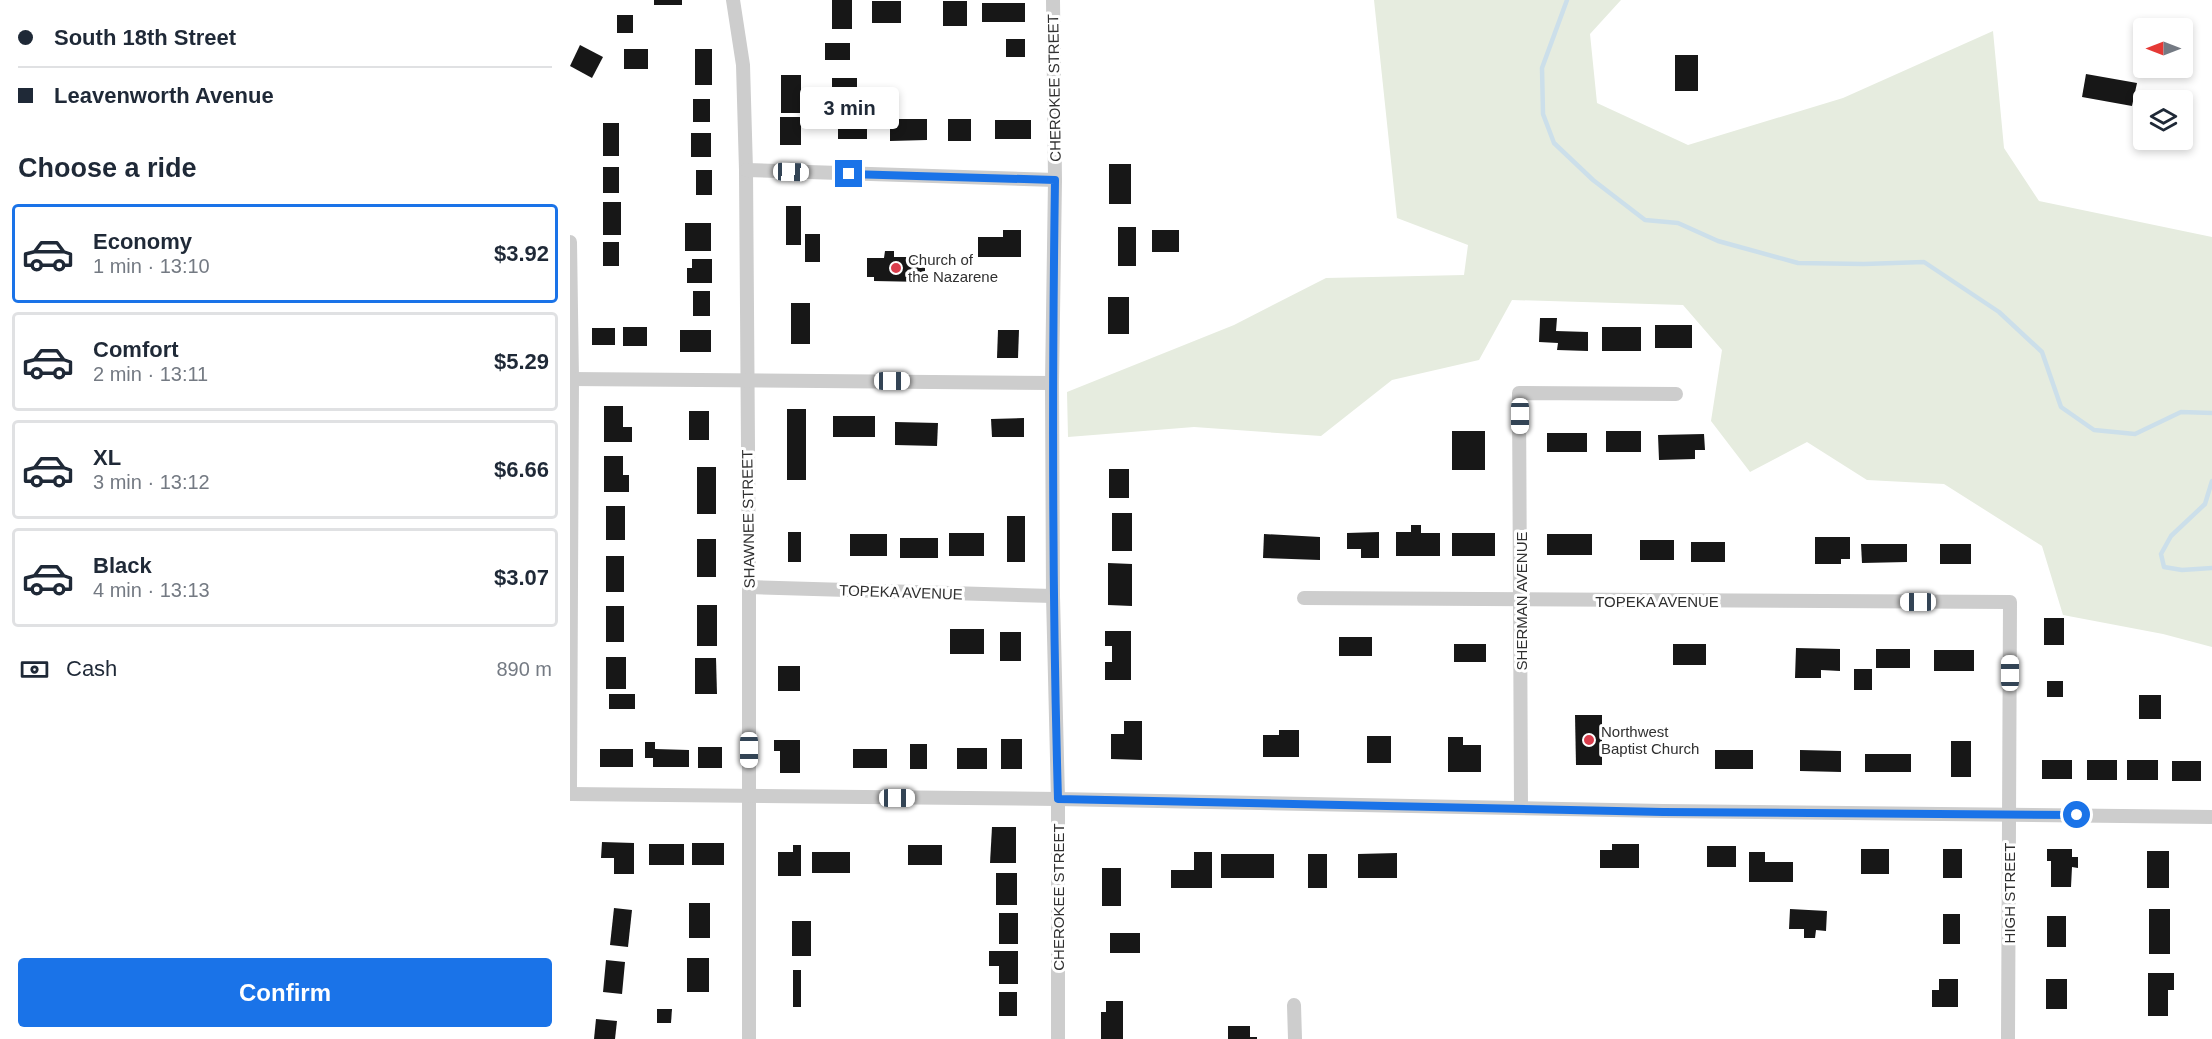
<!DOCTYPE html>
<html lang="en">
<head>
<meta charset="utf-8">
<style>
	:root { --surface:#fff; --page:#f2f2f3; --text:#1f2937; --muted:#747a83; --line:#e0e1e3; --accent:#1a73e8 }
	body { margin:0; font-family:Arial,sans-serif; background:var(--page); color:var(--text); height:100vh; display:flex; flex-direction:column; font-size:22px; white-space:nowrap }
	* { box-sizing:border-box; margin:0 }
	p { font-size:20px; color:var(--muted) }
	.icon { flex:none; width:33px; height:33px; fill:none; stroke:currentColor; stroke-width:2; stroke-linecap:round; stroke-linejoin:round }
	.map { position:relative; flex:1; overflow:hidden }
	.sheet { display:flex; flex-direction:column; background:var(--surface); width:570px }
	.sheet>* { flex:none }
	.guide { display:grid; align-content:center; height:132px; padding:0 18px; background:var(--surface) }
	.needle { width:39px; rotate:270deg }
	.tools { position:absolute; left:1563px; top:18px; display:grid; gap:12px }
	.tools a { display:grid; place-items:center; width:60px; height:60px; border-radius:6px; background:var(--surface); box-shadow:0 3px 9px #0003; font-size:30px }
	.end { position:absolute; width:27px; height:27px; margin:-14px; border:8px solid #1a73e8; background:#fff; box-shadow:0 0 0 3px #fff }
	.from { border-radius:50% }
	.bubble { position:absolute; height:42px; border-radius:6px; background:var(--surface); box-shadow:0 3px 9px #0003; font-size:20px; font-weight:600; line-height:42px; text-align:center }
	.car { position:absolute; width:18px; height:36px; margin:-18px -9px; border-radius:8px; box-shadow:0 0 4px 2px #0007; background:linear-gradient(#fff 24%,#345 0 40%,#fff 0 76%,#345 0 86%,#fff 0) }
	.guide b { display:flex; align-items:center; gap:21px; height:57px; font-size:22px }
	.guide b+b { border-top:2px solid var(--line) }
	.guide i { width:15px; height:15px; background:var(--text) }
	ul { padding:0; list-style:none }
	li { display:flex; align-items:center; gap:18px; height:99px; margin:0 12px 9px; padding:0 6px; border:3px solid var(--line); border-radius:6px }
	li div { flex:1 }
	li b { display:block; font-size:22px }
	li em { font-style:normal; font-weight:600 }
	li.selected { border-color:var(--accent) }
	li>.icon { width:54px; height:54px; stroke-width:1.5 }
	h2 { padding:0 18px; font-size:27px; line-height:72px }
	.pay { display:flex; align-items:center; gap:15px; height:66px; padding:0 18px; font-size:22px }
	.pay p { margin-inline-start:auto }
	.primary-button { display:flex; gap:12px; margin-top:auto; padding:12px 18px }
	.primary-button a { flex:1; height:69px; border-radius:6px; background:var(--accent); color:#fff; font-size:24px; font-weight:600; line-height:69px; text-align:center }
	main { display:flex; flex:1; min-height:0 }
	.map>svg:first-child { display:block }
	.green { fill:#e6ecdf }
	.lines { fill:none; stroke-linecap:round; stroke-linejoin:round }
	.stream { stroke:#ccdfea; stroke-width:4.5 }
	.building { fill:#171717 }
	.minor { stroke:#cdcdcd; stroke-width:14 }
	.route { stroke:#1a73e8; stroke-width:8 }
	.poi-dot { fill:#da3e4d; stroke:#fff; stroke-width:2 }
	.labels { text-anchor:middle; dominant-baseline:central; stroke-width:6; stroke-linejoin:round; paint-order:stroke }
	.street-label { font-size:15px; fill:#303030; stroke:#fff }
	.poi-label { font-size:15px; fill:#303030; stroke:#fff; text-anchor:start }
</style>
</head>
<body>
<main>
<section class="sheet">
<div class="guide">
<b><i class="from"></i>South 18th Street</b>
<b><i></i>Leavenworth Avenue</b>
</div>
<h2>Choose a ride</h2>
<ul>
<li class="selected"><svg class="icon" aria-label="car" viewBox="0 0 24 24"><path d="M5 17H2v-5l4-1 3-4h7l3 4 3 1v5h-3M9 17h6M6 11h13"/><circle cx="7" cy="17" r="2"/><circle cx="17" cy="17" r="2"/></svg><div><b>Economy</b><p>1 min · 13:10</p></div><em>$3.92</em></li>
<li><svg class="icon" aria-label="car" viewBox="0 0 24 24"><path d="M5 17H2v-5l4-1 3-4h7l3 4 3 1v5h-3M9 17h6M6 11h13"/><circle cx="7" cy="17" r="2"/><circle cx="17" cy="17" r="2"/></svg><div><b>Comfort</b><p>2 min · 13:11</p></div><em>$5.29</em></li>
<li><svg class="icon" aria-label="car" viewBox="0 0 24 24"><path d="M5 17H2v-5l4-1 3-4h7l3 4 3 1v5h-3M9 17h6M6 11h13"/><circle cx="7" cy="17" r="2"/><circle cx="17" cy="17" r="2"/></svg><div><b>XL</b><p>3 min · 13:12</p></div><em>$6.66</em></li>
<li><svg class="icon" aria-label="car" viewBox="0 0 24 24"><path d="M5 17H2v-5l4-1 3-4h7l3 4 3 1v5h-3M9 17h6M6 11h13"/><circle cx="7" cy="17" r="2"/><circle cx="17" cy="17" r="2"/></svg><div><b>Black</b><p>4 min · 13:13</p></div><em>$3.07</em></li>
</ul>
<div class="pay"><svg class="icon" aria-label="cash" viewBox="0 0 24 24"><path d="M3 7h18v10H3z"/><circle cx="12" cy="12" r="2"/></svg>Cash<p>890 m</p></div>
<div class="primary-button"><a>Confirm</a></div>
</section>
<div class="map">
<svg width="1642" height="1039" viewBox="0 0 1642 1039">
	<rect width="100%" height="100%" fill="#fff"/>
	<polygon class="green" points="804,0 1051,0 1020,34 1027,103 1118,145 1273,98 1423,31 1434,148 1469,201 1642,237 1642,647 1593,634 1493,615 1472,546 1374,484 1297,480 1237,442 1180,472 1141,421 1152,350 1113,305 942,300 909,360 822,380 751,436 624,427 498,437 497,392 664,325 756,278 894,275 898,245 827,218"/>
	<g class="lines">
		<g class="stream">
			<polyline points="997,0 972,68 973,114 984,143 1023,180 1075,220 1108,223 1148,241 1228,263 1294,264 1354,262 1429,312 1472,352 1491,407 1524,430 1565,434 1611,412 1642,413"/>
			<polyline points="1642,481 1635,504 1601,536 1591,554 1594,567 1612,570 1642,568"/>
		</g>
	</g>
	<g class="building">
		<rect x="84" y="0" width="28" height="5"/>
		<rect x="262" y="0" width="20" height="29"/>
		<rect x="302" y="1" width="29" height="22"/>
		<rect x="373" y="1" width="24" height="25"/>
		<rect x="412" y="3" width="43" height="19"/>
		<rect x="47" y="15" width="16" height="18"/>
		<rect x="436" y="39" width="19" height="18"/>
		<rect x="255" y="43" width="25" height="17"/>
		<polygon points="10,45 33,57 22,78 0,66"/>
		<rect x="54" y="49" width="24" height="20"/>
		<rect x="125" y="49" width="17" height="36"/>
		<rect x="1105" y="55" width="23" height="36"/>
		<polygon points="1516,74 1567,83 1562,106 1512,97"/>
		<rect x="211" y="75" width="20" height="38"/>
		<rect x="262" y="78" width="25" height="18"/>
		<rect x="123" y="99" width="17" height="23"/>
		<rect x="268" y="108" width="29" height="31"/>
		<rect x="210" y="117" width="21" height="28"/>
		<polygon points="320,119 357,119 357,140 320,141"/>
		<rect x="378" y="119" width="23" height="22"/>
		<rect x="425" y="120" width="36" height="19"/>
		<rect x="33" y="123" width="16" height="33"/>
		<rect x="121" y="133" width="20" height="24"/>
		<rect x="539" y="164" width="22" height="40"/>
		<rect x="33" y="167" width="16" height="26"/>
		<rect x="126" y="170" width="16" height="25"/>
		<rect x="33" y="202" width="18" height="33"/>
		<rect x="216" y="206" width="15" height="39"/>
		<rect x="115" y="223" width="26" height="28"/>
		<rect x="548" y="227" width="18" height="39"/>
		<polygon points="433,230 451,230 451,257 408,257 408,237 433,237"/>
		<rect x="582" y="230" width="27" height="22"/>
		<rect x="235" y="234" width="15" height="28"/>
		<rect x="33" y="242" width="16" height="24"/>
		<polygon points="315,251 324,251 324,257 355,257 355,282 304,281 304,277 297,277 297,258 314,258"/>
		<polygon points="122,259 142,259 142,283 117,283 117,268 122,268"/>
		<rect x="123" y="291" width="17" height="25"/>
		<rect x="538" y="297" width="21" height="37"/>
		<rect x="221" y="303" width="19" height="41"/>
		<polygon points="970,318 987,318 986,331 1018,332 1018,351 987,350 988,343 969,342"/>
		<rect x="1085" y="325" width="37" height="23"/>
		<rect x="53" y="327" width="24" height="19"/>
		<rect x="1032" y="327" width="39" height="24"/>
		<rect x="22" y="328" width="23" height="17"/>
		<rect x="110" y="330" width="31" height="22"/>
		<polygon points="428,330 449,330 448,358 427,358"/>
		<polygon points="34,406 53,406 53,427 62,427 62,442 34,442"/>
		<rect x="217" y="409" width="19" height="71"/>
		<rect x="119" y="411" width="20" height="29"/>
		<rect x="263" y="416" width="42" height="21"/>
		<polygon points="454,418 454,437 422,437 421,419"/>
		<polygon points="325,422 368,423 367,446 325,445"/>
		<rect x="882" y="431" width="33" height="39"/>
		<rect x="1036" y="431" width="35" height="21"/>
		<rect x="977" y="433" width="40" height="19"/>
		<polygon points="1134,434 1135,450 1125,450 1125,459 1089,460 1088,435"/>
		<polygon points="34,456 53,456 53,475 59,475 59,492 34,492"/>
		<rect x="127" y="467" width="19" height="47"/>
		<rect x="539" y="469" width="20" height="29"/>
		<rect x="36" y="506" width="19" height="34"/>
		<rect x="542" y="513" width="20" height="38"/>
		<rect x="437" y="516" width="18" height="46"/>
		<polygon points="841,525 851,525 851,533 870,533 870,556 826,556 826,532 841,532"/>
		<rect x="218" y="532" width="13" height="30"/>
		<polygon points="809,532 809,558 791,558 791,549 777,549 777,533"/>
		<rect x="379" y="533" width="35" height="23"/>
		<rect x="882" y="533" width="43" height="23"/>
		<rect x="280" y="534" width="37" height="22"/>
		<polygon points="694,534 750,537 750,560 693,558"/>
		<rect x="977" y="534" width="45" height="21"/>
		<polygon points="1245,537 1280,537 1280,559 1271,559 1271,564 1245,564"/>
		<rect x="330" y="538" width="38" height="20"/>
		<rect x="127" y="539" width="19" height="38"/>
		<rect x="1070" y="540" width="34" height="20"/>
		<rect x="1121" y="542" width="34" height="20"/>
		<polygon points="1291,544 1337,544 1337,562 1292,563"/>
		<rect x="1370" y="544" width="31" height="20"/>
		<rect x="36" y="556" width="18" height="36"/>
		<polygon points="538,563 562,564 562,606 538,605"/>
		<rect x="127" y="605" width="20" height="41"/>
		<rect x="36" y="606" width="18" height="36"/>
		<rect x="1474" y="618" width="20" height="27"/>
		<rect x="380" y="629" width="34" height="25"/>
		<polygon points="535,631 561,631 561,680 535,680 535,662 542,662 542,646 535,646"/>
		<rect x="430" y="632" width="21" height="29"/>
		<rect x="769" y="637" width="33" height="19"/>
		<rect x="884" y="644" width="32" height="18"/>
		<rect x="1103" y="644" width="33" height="21"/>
		<polygon points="1226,648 1270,649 1270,671 1251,670 1251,678 1225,678"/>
		<rect x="1306" y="649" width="34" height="19"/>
		<rect x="1364" y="650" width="40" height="21"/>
		<rect x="36" y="657" width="20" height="32"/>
		<polygon points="125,658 146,658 147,694 125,694"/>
		<rect x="208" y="666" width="22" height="25"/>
		<rect x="1284" y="669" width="18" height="21"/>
		<rect x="1477" y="681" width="16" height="16"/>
		<rect x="39" y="694" width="26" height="15"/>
		<rect x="1569" y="695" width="22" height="24"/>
		<polygon points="1005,715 1032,715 1032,765 1006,765"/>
		<polygon points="554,721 572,721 572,760 541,759 541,734 554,734"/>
		<polygon points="709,730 729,730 729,757 693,757 693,735 709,735"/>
		<rect x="797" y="736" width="24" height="27"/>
		<polygon points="878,737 893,737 893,745 911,745 911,772 878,772"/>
		<rect x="431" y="739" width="21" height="30"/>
		<polygon points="204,740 230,740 230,773 210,773 210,751 204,751"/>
		<rect x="1381" y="741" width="20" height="36"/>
		<polygon points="75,742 85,742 85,749 119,750 119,767 83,767 83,758 75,758"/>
		<rect x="340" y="744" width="17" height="25"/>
		<rect x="128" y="747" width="24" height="21"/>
		<rect x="387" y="748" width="30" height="21"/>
		<rect x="30" y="749" width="33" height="18"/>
		<rect x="283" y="749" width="34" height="19"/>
		<rect x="1145" y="750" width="38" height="19"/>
		<polygon points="1230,750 1271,751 1271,772 1230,771"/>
		<rect x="1295" y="754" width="46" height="18"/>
		<rect x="1472" y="760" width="30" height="19"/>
		<rect x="1517" y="760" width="30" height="20"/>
		<rect x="1557" y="760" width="31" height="20"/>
		<rect x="1602" y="761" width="29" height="20"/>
		<polygon points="422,827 446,827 446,863 420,863"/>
		<polygon points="32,842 64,843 64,874 44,874 44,858 31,858"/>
		<rect x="122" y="843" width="32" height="22"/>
		<rect x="79" y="844" width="35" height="21"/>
		<polygon points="1042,844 1069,844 1069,868 1030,868 1030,850 1042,850"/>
		<polygon points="223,845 231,845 231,876 208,876 208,852 223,852"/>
		<rect x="338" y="845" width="34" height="20"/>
		<rect x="1137" y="846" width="29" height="21"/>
		<rect x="1291" y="849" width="28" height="25"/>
		<rect x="1373" y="849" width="19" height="29"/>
		<polygon points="1477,849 1502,849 1502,857 1508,857 1508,868 1502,867 1501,887 1481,887 1481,861 1477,861"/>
		<rect x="1577" y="851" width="22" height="37"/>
		<rect x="242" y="852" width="38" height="21"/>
		<polygon points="624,852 642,852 642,888 601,888 601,870 624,870"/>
		<polygon points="1179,852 1195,852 1195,862 1223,862 1223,882 1179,882"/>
		<polygon points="827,853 827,878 788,878 788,854"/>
		<rect x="651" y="854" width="53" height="24"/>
		<rect x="738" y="854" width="19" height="34"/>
		<rect x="532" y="868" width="19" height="38"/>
		<rect x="426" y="873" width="21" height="32"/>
		<rect x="119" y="903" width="21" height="35"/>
		<polygon points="44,908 62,910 58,947 40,945"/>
		<polygon points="1220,909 1257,911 1256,931 1246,930 1245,938 1234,938 1234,929 1219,929"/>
		<rect x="1579" y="909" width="21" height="45"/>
		<rect x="429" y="913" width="19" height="31"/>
		<rect x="1373" y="914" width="17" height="30"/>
		<rect x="1477" y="916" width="19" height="31"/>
		<rect x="222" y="921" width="19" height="35"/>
		<rect x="540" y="933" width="30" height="20"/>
		<polygon points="419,951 448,951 448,984 429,984 429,966 419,966"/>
		<rect x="117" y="958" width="22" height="34"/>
		<polygon points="36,960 55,962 52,994 33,992"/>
		<rect x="223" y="970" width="8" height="37"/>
		<polygon points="1578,973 1604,973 1604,990 1598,990 1598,1016 1578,1016"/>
		<polygon points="1369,979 1388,979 1388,1007 1362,1007 1362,990 1369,990"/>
		<rect x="1476" y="979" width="21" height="30"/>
		<rect x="429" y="992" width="18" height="24"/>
		<polygon points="536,1001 553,1001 553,1039 531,1039 531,1012 536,1012"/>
		<polygon points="87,1009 102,1009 101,1023 87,1023"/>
		<polygon points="26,1019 47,1021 45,1039 24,1039"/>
		<polygon points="658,1026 680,1026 680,1037 687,1037 687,1039 658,1039"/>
	</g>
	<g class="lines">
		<g class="minor">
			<polyline points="163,0 173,65 176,170 179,587 179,1039"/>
			<polyline points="483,0 485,180 482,383 483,596 488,799 488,1039"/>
			<polyline points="176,170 485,180"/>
			<polyline points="0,242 2,379 0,788"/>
			<polyline points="0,379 482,383"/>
			<polyline points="179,587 483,596"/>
			<polyline points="734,598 1440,602 1438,1039"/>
			<polyline points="0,794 488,799 1093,811 1642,817"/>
			<polyline points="951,808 949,393 1106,394"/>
			<polyline points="724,1005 725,1039"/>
		</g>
	</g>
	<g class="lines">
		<path class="route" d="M279 174 485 180C482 386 482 592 488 799L1093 812 1507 815"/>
	</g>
	<g class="poi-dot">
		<circle cx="326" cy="268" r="6"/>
		<circle cx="1019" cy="740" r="6"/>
	</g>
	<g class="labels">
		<g class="street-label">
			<text transform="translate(484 88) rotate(-91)">CHEROKEE STREET</text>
			<text transform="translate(178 519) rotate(-91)">SHAWNEE STREET</text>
			<text transform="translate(331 592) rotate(2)">TOPEKA AVENUE</text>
			<text transform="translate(951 601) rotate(-90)">SHERMAN AVENUE</text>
			<text x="1087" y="601">TOPEKA AVENUE</text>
			<text transform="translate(1439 893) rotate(-90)">HIGH STREET</text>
			<text transform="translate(488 897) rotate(-90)">CHEROKEE STREET</text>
		</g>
		<g class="poi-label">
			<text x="338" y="259">Church of<tspan x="338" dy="17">the Nazarene</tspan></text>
			<text x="1031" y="731">Northwest<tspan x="1031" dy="17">Baptist Church</tspan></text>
		</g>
	</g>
</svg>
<div class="tools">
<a><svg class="needle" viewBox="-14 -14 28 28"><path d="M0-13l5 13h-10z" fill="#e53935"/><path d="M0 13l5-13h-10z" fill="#747a83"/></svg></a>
<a><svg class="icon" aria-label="layers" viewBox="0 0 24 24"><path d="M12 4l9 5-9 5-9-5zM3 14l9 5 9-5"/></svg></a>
</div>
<i class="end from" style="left:1507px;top:815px"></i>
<i class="end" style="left:279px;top:174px"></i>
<div class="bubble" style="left:230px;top:87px;width:99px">3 min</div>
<i class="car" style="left:221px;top:172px;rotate:92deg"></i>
<i class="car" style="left:322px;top:381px;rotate:90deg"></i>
<i class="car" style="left:950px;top:416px;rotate:180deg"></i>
<i class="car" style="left:1348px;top:602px;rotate:270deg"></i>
<i class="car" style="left:1440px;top:673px;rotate:0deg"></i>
<i class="car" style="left:179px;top:750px;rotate:180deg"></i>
<i class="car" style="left:327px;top:798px;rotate:90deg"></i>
</div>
</main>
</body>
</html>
